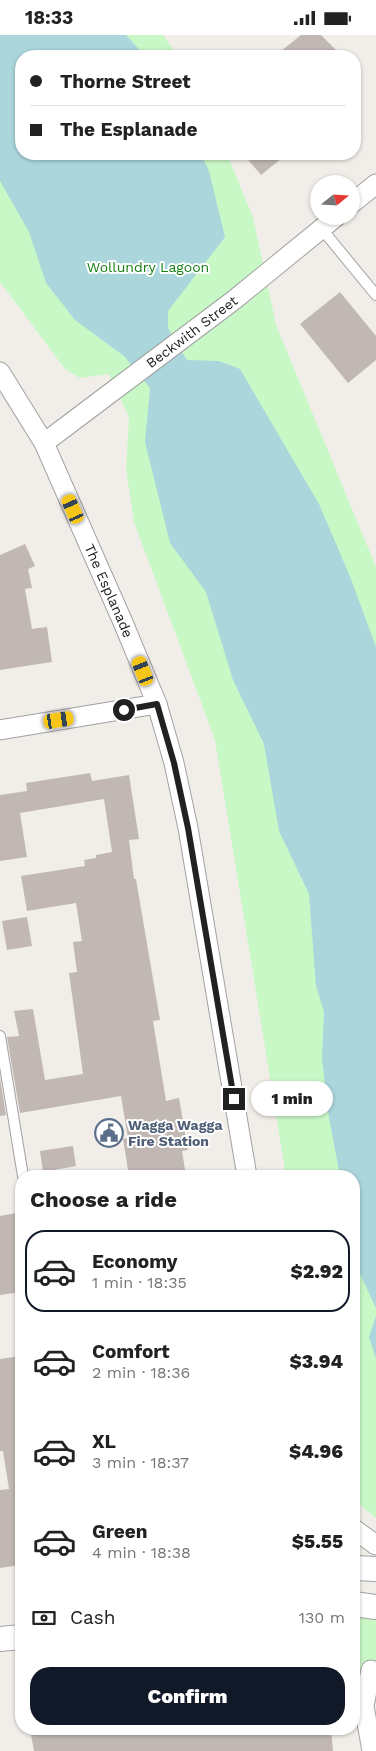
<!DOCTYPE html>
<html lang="en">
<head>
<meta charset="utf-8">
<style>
	:root { --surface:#fff; --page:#f2f2f2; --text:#222; --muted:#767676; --line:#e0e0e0; --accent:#111827 }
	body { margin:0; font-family:"Work Sans",sans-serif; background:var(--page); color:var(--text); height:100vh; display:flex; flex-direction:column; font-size:19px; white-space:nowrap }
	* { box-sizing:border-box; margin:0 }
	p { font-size:16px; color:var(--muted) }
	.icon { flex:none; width:28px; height:28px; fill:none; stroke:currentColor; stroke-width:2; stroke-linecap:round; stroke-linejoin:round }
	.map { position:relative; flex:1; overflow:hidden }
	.details { position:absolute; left:15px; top:1135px; width:345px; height:565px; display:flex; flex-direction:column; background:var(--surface); border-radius:20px; box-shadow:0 1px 4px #0004 }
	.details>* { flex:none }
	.hud { position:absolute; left:15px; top:15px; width:346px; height:110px; border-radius:20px; box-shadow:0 1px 4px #0004; display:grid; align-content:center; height:110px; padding:0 15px; background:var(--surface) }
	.needle { width:32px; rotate:72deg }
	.controls { position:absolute; left:310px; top:140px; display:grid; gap:10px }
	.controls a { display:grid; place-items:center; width:50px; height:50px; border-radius:50%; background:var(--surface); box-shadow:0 1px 4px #0004; font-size:25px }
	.end { position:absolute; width:22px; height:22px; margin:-11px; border:6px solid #212121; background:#fff; box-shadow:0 0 0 2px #fff }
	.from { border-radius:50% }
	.bubble { position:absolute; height:35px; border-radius:18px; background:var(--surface); box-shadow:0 1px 4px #0004; font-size:16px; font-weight:800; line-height:35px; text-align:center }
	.car { position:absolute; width:15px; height:30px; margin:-15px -8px; border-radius:6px; box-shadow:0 0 4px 1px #0007; background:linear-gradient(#f5c518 24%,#345 0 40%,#f5c518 0 76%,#345 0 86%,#f5c518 0) }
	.hud b { display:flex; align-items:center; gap:18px; height:48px; font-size:19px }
	.hud b+b { border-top:1px solid var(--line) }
	.hud i { width:12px; height:12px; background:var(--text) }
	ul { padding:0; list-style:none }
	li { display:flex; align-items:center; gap:15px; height:82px; margin:0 10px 8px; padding:0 5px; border:2px solid transparent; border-radius:20px }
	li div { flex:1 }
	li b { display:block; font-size:19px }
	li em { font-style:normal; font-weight:800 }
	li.on { border-color:var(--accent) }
	li>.icon { width:45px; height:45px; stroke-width:1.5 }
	h2 { padding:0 15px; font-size:22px; line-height:60px }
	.pay { display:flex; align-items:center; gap:12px; height:55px; padding:0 15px; font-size:19px }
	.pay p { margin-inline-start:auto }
	.action { display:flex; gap:10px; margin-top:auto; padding:10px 15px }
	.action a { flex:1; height:58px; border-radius:20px; background:var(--accent); color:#fff; font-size:20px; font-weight:800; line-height:58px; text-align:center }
	.status { display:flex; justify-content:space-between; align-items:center; height:35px; padding:0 25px; background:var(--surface); direction:ltr }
	.status svg { height:14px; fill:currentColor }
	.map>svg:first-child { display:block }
	.park { fill:#c9f8c7 }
	.water { fill:#aad6dc }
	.building { fill:#c1b8b4 }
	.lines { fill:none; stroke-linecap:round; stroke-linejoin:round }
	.service-casing { stroke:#a2a2a2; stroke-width:12 }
	.minor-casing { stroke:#a2a2a2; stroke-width:21 }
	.tertiary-casing { stroke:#a2a2a2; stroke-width:26 }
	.service { stroke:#fff; stroke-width:10 }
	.minor { stroke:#fff; stroke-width:19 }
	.tertiary { stroke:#fff; stroke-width:24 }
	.route { stroke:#212121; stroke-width:6 }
	.labels { text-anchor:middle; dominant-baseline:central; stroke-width:4; stroke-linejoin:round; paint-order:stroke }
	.park-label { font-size:14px; fill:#137d10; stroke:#fff }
	.street-label { font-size:14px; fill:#212121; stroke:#fff }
	.service-label { font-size:14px; font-weight:bold; fill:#4e5e75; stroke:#fff; text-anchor:start }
</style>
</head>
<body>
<div class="status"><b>18:33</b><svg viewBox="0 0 49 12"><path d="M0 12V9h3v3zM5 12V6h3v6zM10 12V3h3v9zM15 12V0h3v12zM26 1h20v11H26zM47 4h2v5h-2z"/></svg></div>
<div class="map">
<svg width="376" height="1716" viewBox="0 0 376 1716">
	<rect width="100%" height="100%" fill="#f1ede8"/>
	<g class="park">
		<polygon points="0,0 163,0 178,21 21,21 21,119 227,119 253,182 276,290 376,532 376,1483 354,1465 354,1141 286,1141 215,705 134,487 126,434 129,382 109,339 80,343 65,334 0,247"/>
		<polygon points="354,1573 376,1576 376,1669 362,1668 354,1653"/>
	</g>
	<g class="water">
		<polygon points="0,0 126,0 145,21 21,21 21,119 201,119 209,136 225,202 168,276 168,293 187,325 219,326 240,334 319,469 351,544 376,612 376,1273 354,1226 354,1141 340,1141 329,1083 322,1024 324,977 316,951 309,859 279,796 264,709 233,645 206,557 170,508 145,407 150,353 124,321 75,285 46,248 29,197 0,146"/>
		<polygon points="376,1281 376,1324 369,1302"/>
	</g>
	<g class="building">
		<polygon points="301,0 321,0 342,21 275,21"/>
		<polygon points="243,119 287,119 261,140"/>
		<polygon points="340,257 376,301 376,325 348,348 300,289"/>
		<polygon points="25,509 35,531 28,534 32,553 25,554 32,594 47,592 52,627 0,635 0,520"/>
		<polygon points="90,738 92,746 129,740 139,804 129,805 134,844 136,844 160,985 153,986 166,1066 179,1063 188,1115 182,1116 186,1141 129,1141 123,1104 128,1103 121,1061 20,1078 7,1002 19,1001 14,976 33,974 45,1045 83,1039 69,938 77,937 73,907 82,906 76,868 27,876 21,841 85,831 84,825 96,823 96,820 112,817 104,764 20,778 27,822 0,826 0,760 27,756 26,748"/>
		<polygon points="27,882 32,911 7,915 2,886"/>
		<polygon points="0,1043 6,1080 0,1081"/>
		<polygon points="73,1111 76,1131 43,1137 40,1116"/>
		<polygon points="17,1178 21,1208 21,1257 0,1260 0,1181"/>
		<polygon points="21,1321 21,1530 0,1533 0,1455 9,1454 3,1416 0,1416 0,1324"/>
		<polygon points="30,1694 331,1694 333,1716 34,1716"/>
	</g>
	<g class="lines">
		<defs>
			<g id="service">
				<polyline points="321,193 376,260"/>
				<polyline points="0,1001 23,1141"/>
			</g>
			<g id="minor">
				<polyline points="351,169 376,149"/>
				<path id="s1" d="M0 337 44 408 122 585 157 669 174 728 188 793 247 1141"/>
				<path id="s2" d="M44 408 234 265 337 181"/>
				<polyline points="0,695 157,669"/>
				<polyline points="354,1494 376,1510"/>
				<polyline points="371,1635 364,1671 372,1716"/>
			</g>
			<g id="tertiary">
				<polyline points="354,1533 376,1534"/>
				<polyline points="354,1569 376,1572"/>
				<polyline points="0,1604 21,1602"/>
			</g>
		</defs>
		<use href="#service" class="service-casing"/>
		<use href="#minor" class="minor-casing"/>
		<use href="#tertiary" class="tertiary-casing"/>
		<use href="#service" class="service"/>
		<use href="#minor" class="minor"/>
		<use href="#tertiary" class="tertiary"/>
	</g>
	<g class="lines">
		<polyline class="route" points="124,675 157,669 174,728 188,793 234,1064"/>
	</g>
	<defs>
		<symbol id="civic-ring" viewBox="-11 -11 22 22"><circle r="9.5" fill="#fff" stroke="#5c6f8a" stroke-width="1.5"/><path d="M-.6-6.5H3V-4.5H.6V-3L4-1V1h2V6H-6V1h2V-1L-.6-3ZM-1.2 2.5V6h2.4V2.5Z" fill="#5c6f8a"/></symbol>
	</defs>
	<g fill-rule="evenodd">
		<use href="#civic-ring" x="93" y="1082" width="32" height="32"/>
	</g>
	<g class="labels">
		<g class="park-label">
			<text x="148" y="232">Wollundry Lagoon</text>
		</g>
		<g class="street-label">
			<text stroke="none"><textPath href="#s2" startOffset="185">Beckwith Street</textPath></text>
			<text stroke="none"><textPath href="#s1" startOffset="245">The Esplanade</textPath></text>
		</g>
		<g class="service-label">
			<text x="128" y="1090">Wagga Wagga<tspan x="128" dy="16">Fire Station</tspan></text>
		</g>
	</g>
</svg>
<div class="controls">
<a><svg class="needle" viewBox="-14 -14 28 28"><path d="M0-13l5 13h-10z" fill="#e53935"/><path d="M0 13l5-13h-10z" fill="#767676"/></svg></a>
</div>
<i class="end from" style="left:124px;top:675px"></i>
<i class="end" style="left:234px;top:1064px"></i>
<div class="bubble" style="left:251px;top:1046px;width:82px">1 min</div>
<i class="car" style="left:73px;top:474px;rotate:336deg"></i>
<i class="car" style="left:143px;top:636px;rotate:338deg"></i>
<i class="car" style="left:59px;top:685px;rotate:81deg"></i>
<div class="hud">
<b><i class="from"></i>Thorne Street</b>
<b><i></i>The Esplanade</b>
</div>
<section class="details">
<h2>Choose a ride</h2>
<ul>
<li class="on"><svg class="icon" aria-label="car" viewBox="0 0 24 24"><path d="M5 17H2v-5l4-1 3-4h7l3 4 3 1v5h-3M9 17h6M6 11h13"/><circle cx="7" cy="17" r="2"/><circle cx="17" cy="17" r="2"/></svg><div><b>Economy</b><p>1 min · 18:35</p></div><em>$2.92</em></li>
<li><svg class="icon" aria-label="car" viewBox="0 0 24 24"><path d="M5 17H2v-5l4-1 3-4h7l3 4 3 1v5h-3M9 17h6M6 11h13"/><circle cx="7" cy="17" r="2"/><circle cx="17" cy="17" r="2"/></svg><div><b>Comfort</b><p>2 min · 18:36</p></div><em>$3.94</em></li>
<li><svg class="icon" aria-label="car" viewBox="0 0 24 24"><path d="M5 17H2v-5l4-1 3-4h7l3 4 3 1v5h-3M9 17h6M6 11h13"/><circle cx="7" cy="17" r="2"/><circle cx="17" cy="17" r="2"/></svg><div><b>XL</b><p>3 min · 18:37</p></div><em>$4.96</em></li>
<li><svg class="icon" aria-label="car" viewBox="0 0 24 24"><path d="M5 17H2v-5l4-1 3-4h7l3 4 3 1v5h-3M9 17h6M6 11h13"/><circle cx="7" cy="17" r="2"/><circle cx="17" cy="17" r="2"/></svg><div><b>Green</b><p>4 min · 18:38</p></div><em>$5.55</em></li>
</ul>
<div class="pay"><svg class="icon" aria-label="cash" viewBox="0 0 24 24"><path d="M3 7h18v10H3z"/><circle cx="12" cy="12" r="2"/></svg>Cash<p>130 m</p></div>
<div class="action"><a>Confirm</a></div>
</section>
</div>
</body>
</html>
